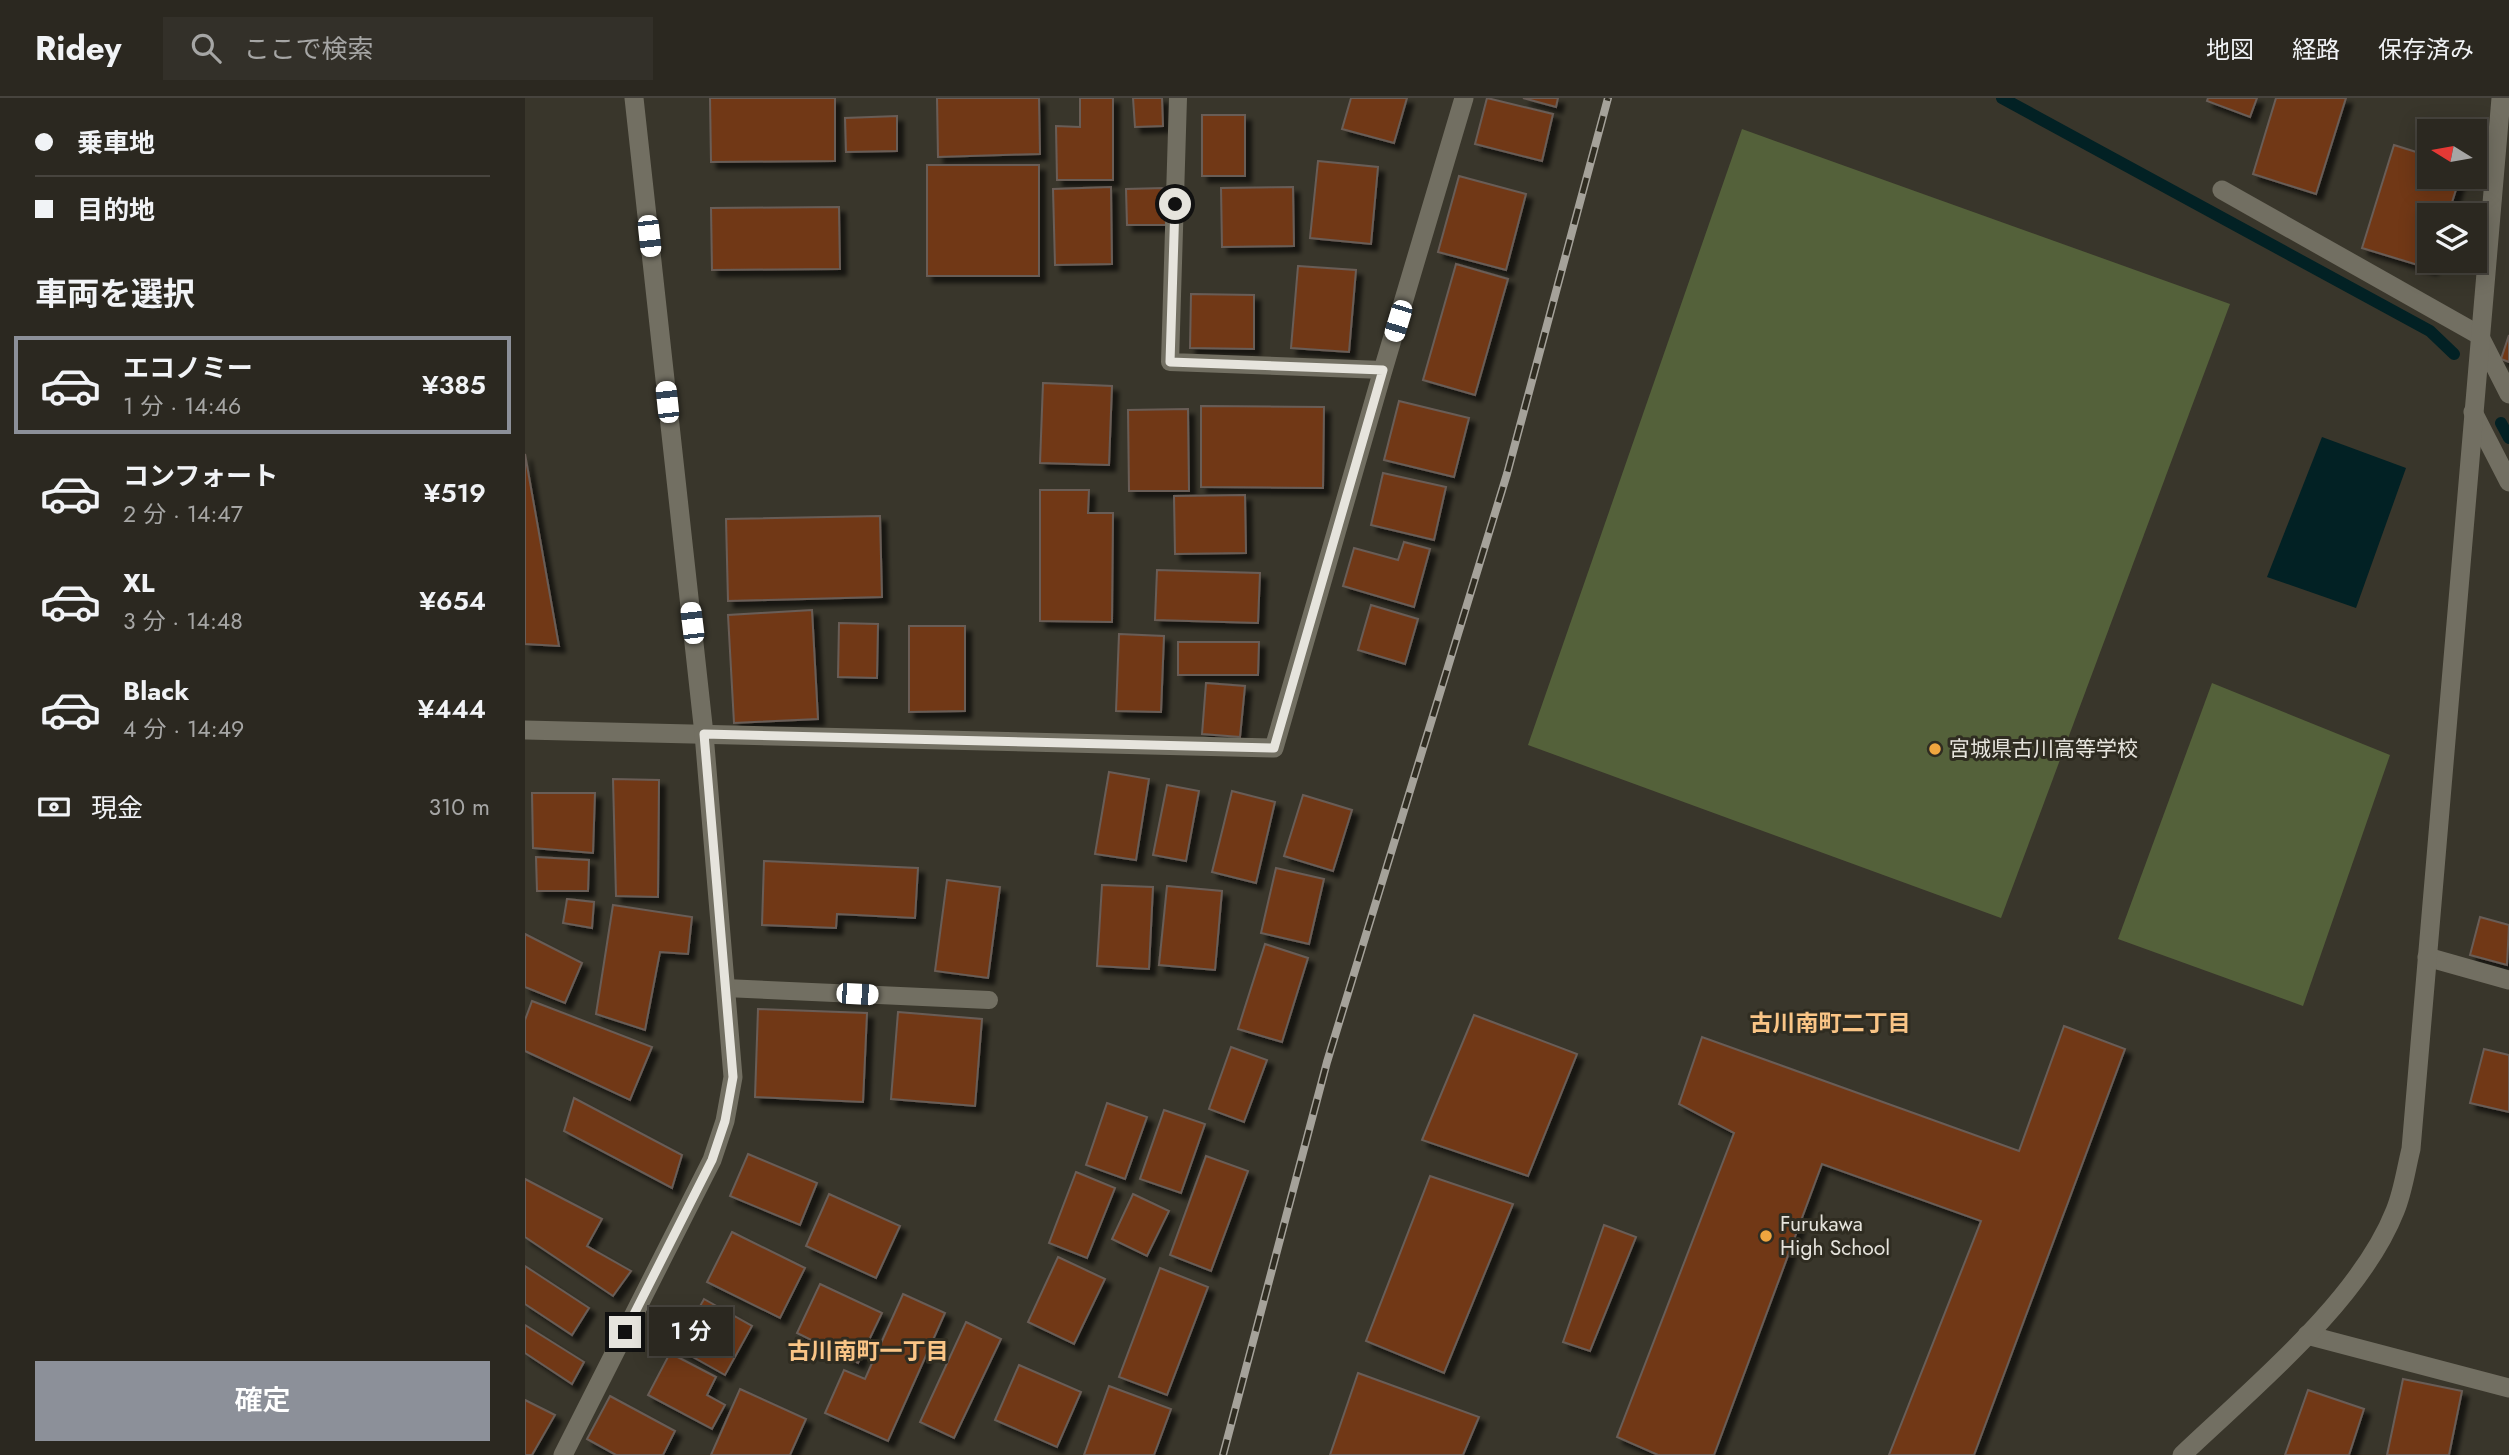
<!DOCTYPE html>
<html lang="ja">
<head>
<meta charset="utf-8">
<style>
	:root { --surface:#2b2820; --page:#333029; --text:#f1f3f6; --muted:#a6a6a5; --line:#47443e; --accent:#8c9099 }
	body { margin:0; font-family:Jost,"Noto Sans JP",sans-serif; background:var(--page); color:var(--text); height:100vh; display:flex; flex-direction:column; font-size:26px; white-space:nowrap }
	* { box-sizing:border-box; margin:0 }
	p { font-size:23px; color:var(--muted) }
	.icon { flex:none; width:38px; height:38px; fill:none; stroke:currentColor; stroke-width:2; stroke-linecap:round; stroke-linejoin:round }
	.map { position:relative; flex:1; overflow:hidden }
	.panel { display:flex; flex-direction:column; background:var(--surface); width:525px }
	.panel>* { flex:none }
	.hud { display:grid; align-content:center; height:154px; padding:0 35px; background:var(--surface) }
	.needle { width:46px; rotate:281deg }
	.controls { position:absolute; left:1892px; top:21px; display:grid; gap:14px }
	.controls a { display:grid; place-items:center; width:70px; height:70px; border-radius:0px; background:var(--surface); box-shadow:0 4px 18px #0003,0 0 0 2px var(--line); font-size:35px }
	.end { position:absolute; width:32px; height:32px; margin:-16px; border:9px solid #e6e4dd; background:#111; box-shadow:0 0 0 4px #111 }
	.from { border-radius:50% }
	.bubble { position:absolute; height:49px; border-radius:0px; background:var(--surface); box-shadow:0 4px 18px #0003,0 0 0 2px var(--line); font-size:23px; font-weight:600; line-height:49px; text-align:center }
	.car { position:absolute; width:21px; height:42px; margin:-21px -10px; border-radius:9px; box-shadow:0 0 5px 2px #0007; background:linear-gradient(#fff 24%,#345 0 40%,#fff 0 76%,#345 0 86%,#fff 0) }
	.hud b { display:flex; align-items:center; gap:24px; height:66px; font-size:26px }
	.hud b+b { border-top:2px solid var(--line) }
	.hud i { width:18px; height:18px; background:var(--text) }
	ul { padding:0; list-style:none }
	li { display:flex; align-items:center; gap:21px; height:98px; margin:0 14px 10px; padding:0 21px; border:4px solid transparent; border-radius:0px }
	li div { flex:1 }
	li b { display:block; font-size:26px }
	li em { font-style:normal; font-weight:600 }
	li.current { border-color:var(--accent) }
	li>.icon { width:63px; height:63px; stroke-width:1.5 }
	h2 { padding:0 35px; font-size:32px; line-height:84px }
	.pay { display:flex; align-items:center; gap:18px; height:77px; padding:0 35px; font-size:26px }
	.pay p { margin-inline-start:auto }
	.action { display:flex; gap:14px; margin-top:auto; padding:14px 35px }
	.action a { flex:1; height:80px; border-radius:0px; background:var(--accent); color:#fff; font-size:28px; font-weight:600; line-height:80px; text-align:center }
	header { display:flex; align-items:center; gap:42px; box-sizing:border-box; height:98px; padding:0 35px; background:var(--surface); border-bottom:2px solid var(--line) }
	header strong { font-size:33px }
	nav { display:flex; gap:38px; margin-inline-start:auto; font-size:24px }
	.search { width:490px; height:63px; background:var(--page); display:flex; align-items:center; gap:18px; box-sizing:border-box; padding:0 24px; border-radius:0px; color:var(--muted); font-size:26px }
	main { display:flex; flex:1; min-height:0 }
	.map>svg:first-child { display:block }
	.green { fill:#54613a }
	.water { fill:#022124 }
	.lines { fill:none; stroke-linecap:round; stroke-linejoin:round }
	.stream { stroke:#022124; stroke-width:12 }
	.building { fill:#713918; stroke:#695d57; stroke-width:2; filter:url(#shadow) }
	.service { stroke:#726f62; stroke-width:18 }
	.minor { stroke:#726f62; stroke-width:19 }
	.tertiary { stroke:#726f62; stroke-width:19 }
	.rail-casing { stroke:#a5a29a; stroke-width:8 }
	.rail { stroke:#2f2c21; stroke-width:5; stroke-dasharray:16; stroke-linecap:butt }
	.route { stroke:#e6e4dd; stroke-width:9 }
	.poi-dot { fill:#f0a63f; stroke:#2f2c21; stroke-width:2.5 }
	.labels { text-anchor:middle; dominant-baseline:central; stroke-width:6; stroke-linejoin:round; paint-order:stroke }
	.poi-label { font-size:21px; fill:#e6e4dd; stroke:#2f2c21; text-anchor:start }
	.neighbourhood-label { font-size:23px; font-weight:bold; fill:#fac586; stroke:#2f2c21 }
</style>
</head>
<body>
<header>
<strong>Ridey</strong>
<div class="search"><svg class="icon" aria-label="search" viewBox="0 0 24 24"><circle cx="10" cy="10" r="6"/><path d="M15 15l6 6"/></svg>ここで検索</div>
<nav><a>地図</a><a>経路</a><a>保存済み</a></nav>
</header>
<main>
<section class="panel">
<div class="hud">
<b><i class="from"></i>乗車地</b>
<b><i></i>目的地</b>
</div>
<h2>車両を選択</h2>
<ul>
<li class="current"><svg class="icon" aria-label="car" viewBox="0 0 24 24"><path d="M5 17H2v-5l4-1 3-4h7l3 4 3 1v5h-3M9 17h6M6 11h13"/><circle cx="7" cy="17" r="2"/><circle cx="17" cy="17" r="2"/></svg><div><b>エコノミー</b><p>1 分 · 14:46</p></div><em>¥385</em></li>
<li><svg class="icon" aria-label="car" viewBox="0 0 24 24"><path d="M5 17H2v-5l4-1 3-4h7l3 4 3 1v5h-3M9 17h6M6 11h13"/><circle cx="7" cy="17" r="2"/><circle cx="17" cy="17" r="2"/></svg><div><b>コンフォート</b><p>2 分 · 14:47</p></div><em>¥519</em></li>
<li><svg class="icon" aria-label="car" viewBox="0 0 24 24"><path d="M5 17H2v-5l4-1 3-4h7l3 4 3 1v5h-3M9 17h6M6 11h13"/><circle cx="7" cy="17" r="2"/><circle cx="17" cy="17" r="2"/></svg><div><b>XL</b><p>3 分 · 14:48</p></div><em>¥654</em></li>
<li><svg class="icon" aria-label="car" viewBox="0 0 24 24"><path d="M5 17H2v-5l4-1 3-4h7l3 4 3 1v5h-3M9 17h6M6 11h13"/><circle cx="7" cy="17" r="2"/><circle cx="17" cy="17" r="2"/></svg><div><b>Black</b><p>4 分 · 14:49</p></div><em>¥444</em></li>
</ul>
<div class="pay"><svg class="icon" aria-label="cash" viewBox="0 0 24 24"><path d="M3 7h18v10H3z"/><circle cx="12" cy="12" r="2"/></svg>現金<p>310 m</p></div>
<div class="action"><a>確定</a></div>
</section>
<div class="map">
<svg width="1984" height="1357" viewBox="0 0 1984 1357">
	<defs>
		<filter id="shadow"><feDropShadow dx="6" dy="6" stdDeviation="2" flood-color="#0009"/></filter>
	</defs>
	<rect width="100%" height="100%" fill="#39362b"/>
	<g class="green">
		<polygon points="1217,31 1705,206 1476,820 1003,647"/>
		<polygon points="1687,585 1865,657 1778,908 1593,841"/>
	</g>
	<polygon class="water" points="1797,339 1881,370 1831,510 1742,479"/>
	<g class="lines">
		<g class="stream">
			<polyline points="1477,0 1905,233 1929,256"/>
			<polyline points="1976,325 1984,340"/>
		</g>
	</g>
	<g class="building">
		<polygon points="185,0 310,0 310,63 186,64"/>
		<polygon points="412,0 514,0 515,56 413,59"/>
		<polygon points="555,0 588,0 588,82 532,82 531,28 555,29"/>
		<polygon points="608,0 637,0 638,28 610,29"/>
		<polygon points="826,0 882,0 869,45 817,31"/>
		<polygon points="962,0 1028,16 1017,63 950,46"/>
		<polygon points="998,0 1033,0 1031,9"/>
		<polygon points="1683,0 1732,0 1725,19 1682,3"/>
		<polygon points="1751,0 1821,0 1791,96 1728,76"/>
		<rect x="677" y="17" width="43" height="61"/>
		<polygon points="372,18 372,53 321,54 320,20"/>
		<polygon points="1869,47 1904,58 1904,79 1935,79 1923,117 1904,117 1904,163 1908,163 1906,171 1837,150"/>
		<polygon points="793,63 853,69 846,146 785,140"/>
		<rect x="402" y="67" width="112" height="111"/>
		<polygon points="934,78 1001,96 981,172 913,154"/>
		<polygon points="586,89 587,166 530,167 528,91"/>
		<polygon points="768,89 769,148 697,149 696,90"/>
		<polygon points="639,90 641,127 602,127 601,91"/>
		<polygon points="314,109 315,171 187,172 186,110"/>
		<polygon points="931,166 983,181 950,297 898,282"/>
		<polygon points="773,168 831,172 824,254 766,250"/>
		<polygon points="666,196 729,197 729,251 665,250"/>
		<polygon points="1984,237 1984,264 1976,261"/>
		<polygon points="518,285 587,288 584,367 515,365"/>
		<polygon points="874,303 944,320 929,379 859,362"/>
		<polygon points="676,308 799,309 798,390 676,389"/>
		<polygon points="663,311 664,393 604,393 603,312"/>
		<polygon points="0,356 34,548 0,546"/>
		<polygon points="858,375 921,389 909,442 846,427"/>
		<polygon points="515,392 564,392 563,415 588,415 587,524 515,523"/>
		<polygon points="720,397 721,455 650,456 649,398"/>
		<polygon points="355,418 357,499 203,503 201,421"/>
		<polygon points="879,444 905,451 889,509 818,488 829,450 873,462"/>
		<polygon points="632,472 735,475 733,525 630,522"/>
		<polygon points="846,507 893,521 880,566 833,552"/>
		<polygon points="287,512 293,621 209,625 203,517"/>
		<polygon points="314,525 353,526 352,580 313,579"/>
		<polygon points="384,528 440,528 440,613 384,614"/>
		<polygon points="594,536 639,538 636,614 591,613"/>
		<polygon points="653,544 734,544 733,577 653,577"/>
		<polygon points="681,585 720,588 715,639 677,636"/>
		<polygon points="584,674 624,681 611,762 570,756"/>
		<polygon points="88,681 134,682 133,799 91,798"/>
		<polygon points="642,687 674,693 661,763 628,757"/>
		<polygon points="707,693 750,704 731,785 687,774"/>
		<polygon points="7,695 70,695 68,755 8,750"/>
		<polygon points="778,697 827,712 808,773 759,758"/>
		<polygon points="11,759 64,762 63,793 12,793"/>
		<polygon points="239,763 393,770 390,820 312,816 311,830 237,827"/>
		<polygon points="751,770 799,781 784,846 736,835"/>
		<polygon points="422,782 475,789 463,880 410,873"/>
		<polygon points="577,787 628,789 624,871 572,868"/>
		<polygon points="642,788 697,793 690,872 634,867"/>
		<polygon points="42,801 69,804 67,830 38,825"/>
		<polygon points="88,807 167,819 163,856 135,854 120,932 71,916"/>
		<polygon points="1955,819 1984,827 1982,867 1945,857"/>
		<polygon points="0,836 57,865 40,905 0,889"/>
		<polygon points="740,846 783,860 757,944 713,931"/>
		<polygon points="7,903 127,949 105,1002 0,953 0,922"/>
		<polygon points="233,911 342,915 338,1004 230,999"/>
		<polygon points="373,914 457,921 450,1008 366,1001"/>
		<polygon points="949,917 1052,956 1003,1078 897,1042"/>
		<polygon points="1539,928 1600,951 1449,1357 1364,1357 1456,1123 1297,1066 1189,1357 1133,1357 1092,1339 1209,1035 1154,1006 1177,939 1494,1053"/>
		<polygon points="706,949 742,962 719,1024 684,1011"/>
		<polygon points="1959,951 1984,957 1984,1014 1945,1005"/>
		<polygon points="49,1000 157,1057 147,1090 39,1033"/>
		<polygon points="582,1005 622,1019 600,1081 561,1067"/>
		<polygon points="639,1012 680,1026 656,1095 615,1081"/>
		<polygon points="223,1056 292,1085 275,1127 205,1098"/>
		<polygon points="681,1058 723,1073 686,1173 645,1157"/>
		<polygon points="551,1074 590,1090 562,1160 524,1145"/>
		<polygon points="905,1078 988,1106 919,1275 841,1243"/>
		<polygon points="0,1081 77,1121 62,1148 106,1173 88,1198 0,1139"/>
		<polygon points="304,1096 375,1128 351,1180 281,1148"/>
		<polygon points="608,1096 644,1113 622,1158 587,1141"/>
		<polygon points="1079,1127 1111,1139 1065,1253 1038,1244"/>
		<polygon points="207,1134 280,1170 255,1220 182,1184"/>
		<polygon points="533,1159 580,1181 549,1246 503,1224"/>
		<polygon points="0,1168 64,1210 47,1237 0,1206"/>
		<polygon points="635,1170 683,1189 642,1297 594,1279"/>
		<polygon points="295,1186 357,1215 333,1265 272,1235"/>
		<polygon points="378,1196 420,1215 363,1343 300,1315 319,1272 340,1281"/>
		<polygon points="179,1201 227,1228 200,1277 152,1250"/>
		<polygon points="441,1224 476,1241 429,1340 395,1324"/>
		<polygon points="0,1227 59,1264 47,1286 0,1255"/>
		<polygon points="145,1255 191,1279 182,1297 200,1307 187,1331 123,1297"/>
		<polygon points="494,1267 556,1294 532,1349 470,1322"/>
		<polygon points="833,1275 954,1319 938,1357 805,1357"/>
		<polygon points="1878,1281 1937,1293 1924,1357 1862,1357"/>
		<polygon points="584,1288 646,1311 629,1357 559,1357"/>
		<polygon points="215,1291 281,1321 265,1357 186,1357"/>
		<polygon points="1783,1292 1839,1311 1824,1357 1760,1357"/>
		<polygon points="85,1298 150,1333 138,1357 91,1357 62,1341"/>
		<polygon points="0,1302 30,1317 7,1357 0,1357"/>
	</g>
	<g class="lines">
		<g class="service">
			<polyline points="653,0 645,264 858,272"/>
			<polyline points="200,890 464,902"/>
		</g>
		<g class="minor">
			<polyline points="1697,92 1954,237 1984,296"/>
			<polyline points="1948,314 1984,384"/>
			<polyline points="0,632 749,650 858,272 939,0"/>
			<polyline points="1902,859 1984,882"/>
			<polyline points="1782,1237 1984,1290"/>
			<polyline points="38,1357 187,1062 200,1023 208,979 179,636 109,0"/>
		</g>
		<path class="tertiary" d="M1657 1357C1727 1290 1834 1204 1870 1113 1878 1094 1881 1071 1886 1051L1976 0"/>
		<defs>
			<polyline id="rail" points="698,1357 802,964 982,376 1083,0"/>
		</defs>
		<use href="#rail" class="rail-casing"/>
		<use href="#rail" class="rail"/>
	</g>
	<g class="lines">
		<polyline class="route" points="100,1234 187,1062 200,1023 208,979 179,636 749,650 858,272 645,264 650,106"/>
	</g>
	<g class="poi-dot">
		<circle cx="1410" cy="651" r="7"/>
		<circle cx="1241" cy="1138" r="7"/>
	</g>
	<g class="labels">
		<g class="poi-label">
			<text x="1424" y="651">宮城県古川高等学校</text>
			<text x="1255" y="1126">Furukawa<tspan x="1255" dy="24">High School</tspan></text>
		</g>
		<g class="neighbourhood-label">
			<text x="1305" y="925">古川南町二丁目</text>
			<text x="343" y="1253">古川南町一丁目</text>
		</g>
	</g>
</svg>
<div class="controls">
<a><svg class="needle" viewBox="-14 -14 28 28"><path d="M0-13l5 13h-10z" fill="#e53935"/><path d="M0 13l5-13h-10z" fill="#a6a6a5"/></svg></a>
<a><svg class="icon" aria-label="layers" viewBox="0 0 24 24"><path d="M12 4l9 5-9 5-9-5zM3 14l9 5 9-5"/></svg></a>
</div>
<i class="end from" style="left:650px;top:106px"></i>
<i class="end" style="left:100px;top:1234px"></i>
<div class="bubble" style="left:124px;top:1209px;width:84px">1 分</div>
<i class="car" style="left:124px;top:138px;rotate:174deg"></i>
<i class="car" style="left:873px;top:223px;rotate:197deg"></i>
<i class="car" style="left:142px;top:304px;rotate:354deg"></i>
<i class="car" style="left:167px;top:525px;rotate:353deg"></i>
<i class="car" style="left:332px;top:896px;rotate:93deg"></i>
</div>
</main>
</body>
</html>
